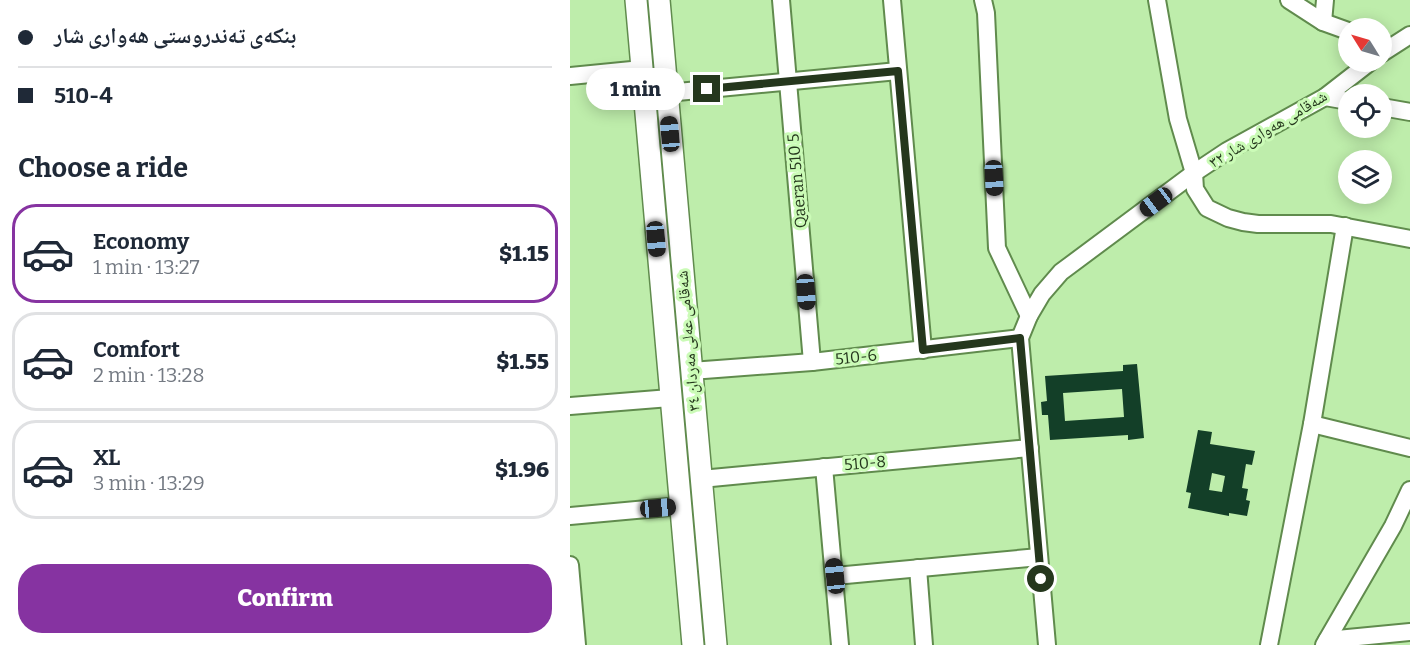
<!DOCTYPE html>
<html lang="en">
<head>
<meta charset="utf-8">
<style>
	:root { --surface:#fff; --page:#f2f2f3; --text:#1f2937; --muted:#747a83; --line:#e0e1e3; --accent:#8633a1 }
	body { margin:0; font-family:Bitter,"Noto Naskh Arabic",serif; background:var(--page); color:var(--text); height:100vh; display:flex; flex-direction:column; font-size:22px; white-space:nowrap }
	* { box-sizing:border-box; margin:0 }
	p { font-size:20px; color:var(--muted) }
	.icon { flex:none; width:33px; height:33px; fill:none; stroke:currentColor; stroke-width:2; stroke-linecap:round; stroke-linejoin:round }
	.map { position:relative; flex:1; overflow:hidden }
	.side { display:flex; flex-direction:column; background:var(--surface); width:570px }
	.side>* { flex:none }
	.guide { display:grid; align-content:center; height:132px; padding:0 18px; background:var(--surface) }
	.needle { width:39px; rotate:307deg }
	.tools { position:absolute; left:768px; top:18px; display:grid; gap:12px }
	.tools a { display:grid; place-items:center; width:54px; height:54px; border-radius:50%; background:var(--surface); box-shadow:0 3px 15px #0003; font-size:30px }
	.end { position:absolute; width:27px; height:27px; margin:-14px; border:8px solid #25371d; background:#fff; box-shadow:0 0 0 3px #fff }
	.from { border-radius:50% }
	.bubble { position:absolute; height:42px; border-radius:21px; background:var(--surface); box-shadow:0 3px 15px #0003; font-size:20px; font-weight:800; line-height:42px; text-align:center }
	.car { position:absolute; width:18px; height:36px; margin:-18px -9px; border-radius:8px; box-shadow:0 0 4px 2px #0007; background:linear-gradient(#222 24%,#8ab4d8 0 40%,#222 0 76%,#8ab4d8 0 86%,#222 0) }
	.guide b { display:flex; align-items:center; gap:21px; height:57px; font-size:22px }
	.guide b+b { border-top:2px solid var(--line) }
	.guide i { width:15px; height:15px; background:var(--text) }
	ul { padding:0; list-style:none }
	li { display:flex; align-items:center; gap:18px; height:99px; margin:0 12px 9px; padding:0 6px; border:3px solid var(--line); border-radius:24px }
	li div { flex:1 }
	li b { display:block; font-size:22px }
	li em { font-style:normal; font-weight:800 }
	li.active { border-color:var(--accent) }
	li>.icon { width:54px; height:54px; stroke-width:1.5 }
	h2 { padding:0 18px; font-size:27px; line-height:72px }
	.cta { display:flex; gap:12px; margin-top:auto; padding:12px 18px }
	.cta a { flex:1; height:69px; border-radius:24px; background:var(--accent); color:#fff; font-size:24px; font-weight:800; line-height:69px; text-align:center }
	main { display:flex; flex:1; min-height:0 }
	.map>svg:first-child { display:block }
	.building { fill:#133f28; fill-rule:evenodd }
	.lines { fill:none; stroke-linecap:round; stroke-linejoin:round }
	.minor-casing { stroke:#608b4d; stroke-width:20 }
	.major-casing { stroke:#608b4d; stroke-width:24 }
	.minor { stroke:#fff; stroke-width:16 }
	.major { stroke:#fff; stroke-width:21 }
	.route { stroke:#25371d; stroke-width:8 }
	.labels { text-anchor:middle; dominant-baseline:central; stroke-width:6; stroke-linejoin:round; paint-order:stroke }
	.street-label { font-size:16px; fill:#25371d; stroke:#cbfbb7 }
</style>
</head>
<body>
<main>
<section class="side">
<div class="guide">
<b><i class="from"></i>بنکەی تەندروستی هەواری شار</b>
<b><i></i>510-4</b>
</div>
<h2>Choose a ride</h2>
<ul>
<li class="active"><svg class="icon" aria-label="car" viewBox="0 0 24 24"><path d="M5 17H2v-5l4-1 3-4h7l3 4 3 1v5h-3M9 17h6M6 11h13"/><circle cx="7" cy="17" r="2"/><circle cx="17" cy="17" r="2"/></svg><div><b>Economy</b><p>1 min · 13:27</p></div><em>$1.15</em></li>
<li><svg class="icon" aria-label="car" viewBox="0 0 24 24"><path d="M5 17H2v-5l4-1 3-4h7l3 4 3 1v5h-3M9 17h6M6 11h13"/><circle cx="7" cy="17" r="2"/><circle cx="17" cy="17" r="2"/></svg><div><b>Comfort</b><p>2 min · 13:28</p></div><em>$1.55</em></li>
<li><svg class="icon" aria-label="car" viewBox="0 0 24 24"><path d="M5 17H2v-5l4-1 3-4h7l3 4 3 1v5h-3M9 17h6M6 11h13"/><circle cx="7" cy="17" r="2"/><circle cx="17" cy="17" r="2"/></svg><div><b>XL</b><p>3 min · 13:29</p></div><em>$1.96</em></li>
</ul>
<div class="cta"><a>Confirm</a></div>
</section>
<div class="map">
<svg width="840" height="645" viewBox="0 0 840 645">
	<rect width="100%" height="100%" fill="#beedab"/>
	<g class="building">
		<path d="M567 364 574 438 558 440V435L480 440 478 415H472L471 402 477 401 475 376 553 371V365ZM552 389 554 417 495 421 493 393Z"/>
		<path d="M628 430 642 432 640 444 685 451 682 465 676 464 672 488 678 489 676 500 680 501 677 516 659 513V516L618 508 621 493 616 492ZM642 473 655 476 652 492 639 490Z"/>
	</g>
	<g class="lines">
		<defs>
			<g id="minor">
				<polyline points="211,0 242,362"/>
				<polyline points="322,0 353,350"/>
				<polyline points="413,0 416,13 427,248 459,316"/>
				<polyline points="587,0 608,119 624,173 625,189 637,208 658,218 673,222 688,224 761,224 840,239"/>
				<polyline points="719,0 753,22 778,31"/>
				<polyline points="753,22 755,0"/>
				<polyline points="812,53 840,35"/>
				<polyline points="0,76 72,69"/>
				<polyline points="97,93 328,71"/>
				<polyline points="755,97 778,101"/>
				<polyline points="812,107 840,112"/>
				<polyline points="121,371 242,362 450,338"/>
				<polyline points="0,406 100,398"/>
				<polyline points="742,424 840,448"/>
				<polyline points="254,467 270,645"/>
				<polyline points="131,479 460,448"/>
				<polyline points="0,516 110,506"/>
				<polyline points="0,565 7,645"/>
				<polyline points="348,568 354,645"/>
				<polyline points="265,576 469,557"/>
				<polyline points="757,640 840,632"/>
				<polyline points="477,645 450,338 459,316 472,294 491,272 624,173 657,151 755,97 800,62"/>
				<polyline points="699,645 742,424 775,226"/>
				<polyline points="754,645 823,526 840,490"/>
			</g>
			<g id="major">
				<polyline points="66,0 123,645"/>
				<polyline points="89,0 146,645"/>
			</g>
		</defs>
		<use href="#minor" class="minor-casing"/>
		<use href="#major" class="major-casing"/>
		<use href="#minor" class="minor"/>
		<use href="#major" class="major"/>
	</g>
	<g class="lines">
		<polyline class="route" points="137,89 328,71 353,350 450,338 471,579"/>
	</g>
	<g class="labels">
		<g class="street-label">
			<text transform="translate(698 129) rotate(-31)">شەقامی هەواری شار ٣٢</text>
			<text transform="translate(227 181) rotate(-95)">Qaeran 510 5</text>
			<text transform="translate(118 341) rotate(-95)">شەقامی عەلی مەردان ٣٤</text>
			<text transform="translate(286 357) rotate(-6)">510-6</text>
			<text transform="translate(295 463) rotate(-5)">510-8</text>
		</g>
	</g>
</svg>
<div class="tools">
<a><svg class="needle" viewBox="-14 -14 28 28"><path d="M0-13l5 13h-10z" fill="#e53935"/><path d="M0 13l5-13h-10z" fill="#747a83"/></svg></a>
<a><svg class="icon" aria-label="locate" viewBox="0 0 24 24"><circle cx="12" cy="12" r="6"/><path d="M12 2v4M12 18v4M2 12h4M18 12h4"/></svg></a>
<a><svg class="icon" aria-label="layers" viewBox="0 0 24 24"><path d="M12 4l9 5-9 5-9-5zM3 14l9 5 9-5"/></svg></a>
</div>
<i class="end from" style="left:471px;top:579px"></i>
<i class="end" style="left:137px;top:89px"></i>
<div class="bubble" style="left:16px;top:68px;width:99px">1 min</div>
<i class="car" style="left:100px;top:134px;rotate:355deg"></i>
<i class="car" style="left:424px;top:178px;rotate:177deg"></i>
<i class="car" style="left:586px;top:202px;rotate:233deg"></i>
<i class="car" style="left:86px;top:239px;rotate:175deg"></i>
<i class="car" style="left:236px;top:292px;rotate:176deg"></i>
<i class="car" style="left:88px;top:508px;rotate:85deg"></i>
<i class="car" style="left:265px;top:576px;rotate:354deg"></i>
</div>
</main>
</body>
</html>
